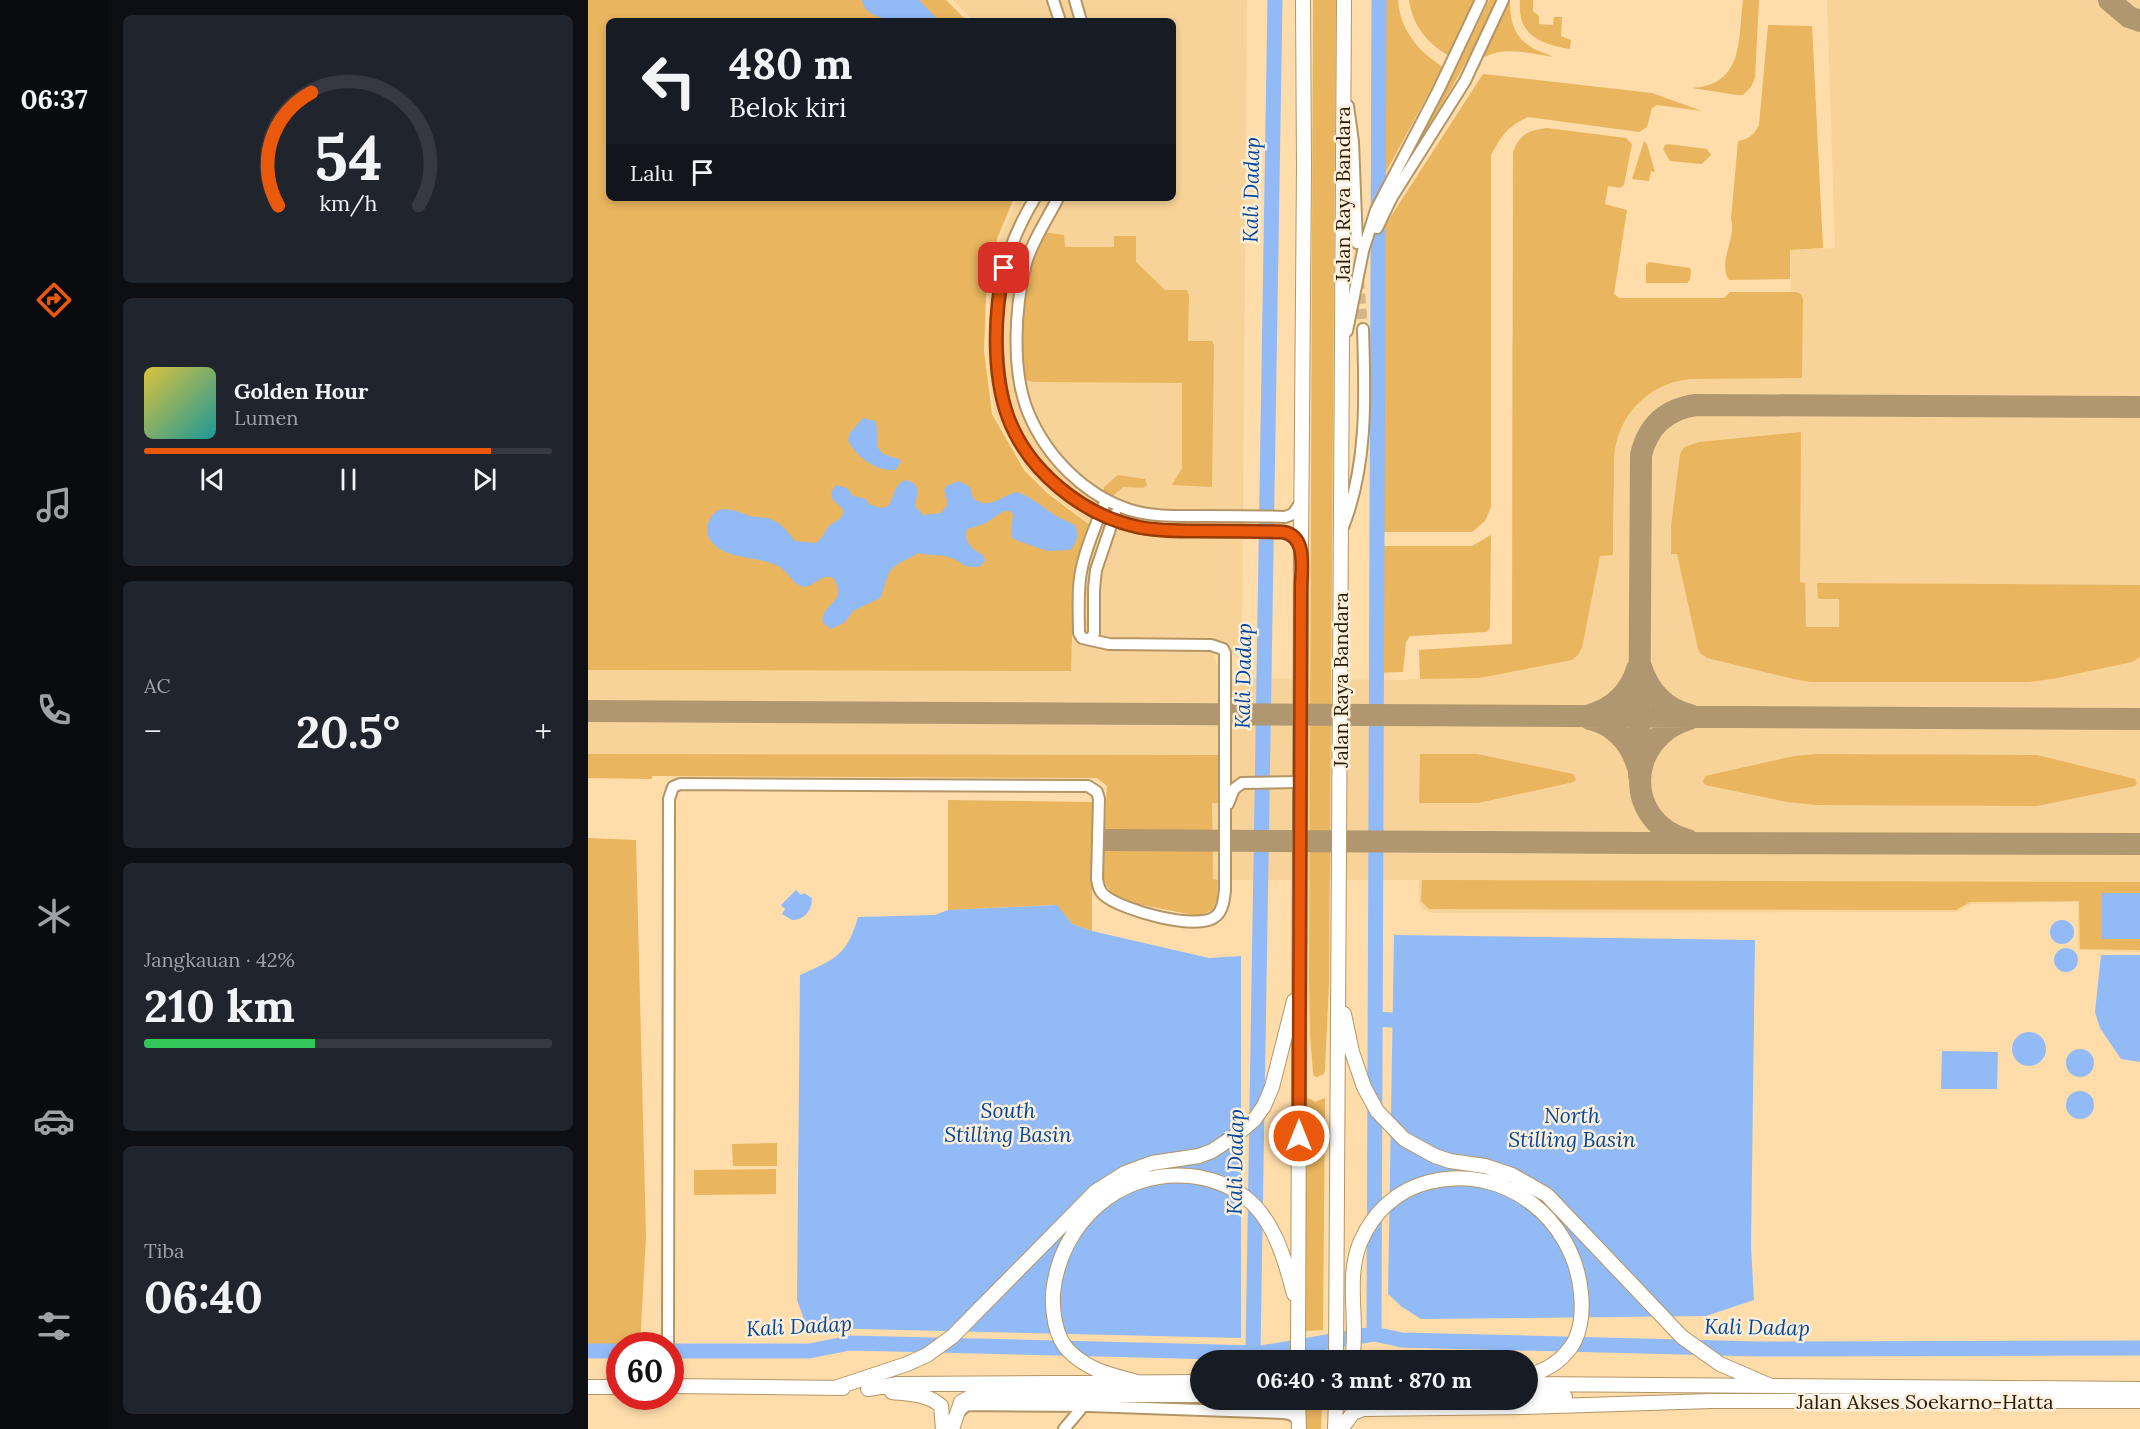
<!DOCTYPE html>
<html lang="id">
<head>
<meta charset="utf-8">
<style>
  :root { --surface:#171b24; --page:#20242c; --text:#f1f3f6; --muted:#9ea1a6; --line:#363941; --accent:#ea580c }
  body { margin:0; font-family:Lora,serif; background:var(--page); color:var(--text); height:100vh; display:flex; flex-direction:column; font-size:22px; white-space:nowrap }
  * { box-sizing:border-box; margin:0 }
  p { font-size:20px; color:var(--muted) }
  .icon { flex:none; width:33px; height:33px; fill:none; stroke:currentColor; stroke-width:2; stroke-linecap:round; stroke-linejoin:round }
  .map { position:relative; flex:1; overflow:hidden }
  .details { display:flex; flex-direction:column; gap:15px; padding:15px; background:#0d0f14; width:480px }
  .details>* { flex:none }
  .hud { position:absolute; left:18px; top:18px; width:570px; height:183px; border-radius:9px; box-shadow:0 3px 9px #0003; background:#171b24; color:var(--text); overflow:hidden }
  .speed { position:absolute; left:18px; top:1332px; display:flex; gap:12px; font-size:30px; font-weight:700; text-align:center }
  .speed>* { display:grid; place-content:center; width:78px; height:78px; border-radius:50%; background:var(--surface); box-shadow:0 3px 9px #0003; line-height:1 }
  .speed .limit { border:9px solid #d22; background:#fff; color:#111 }
  .pin { position:absolute; display:grid; place-items:center; width:51px; height:51px; color:#fff; margin:-26px; border-radius:12px; box-shadow:0 3px 9px #0006 }
  .me { position:absolute; width:66px; margin:-33px; rotate:0deg; stroke-linejoin:round; filter:drop-shadow(0 0 4px #0008) }
  .turn { display:flex; align-items:center; gap:21px; height:126px; padding:0 24px; font-size:27px }
  .turn .icon { width:78px; height:78px; stroke-width:2.5 }
  .turn b { display:block; font-size:42px; line-height:51px }
  .then { display:flex; align-items:center; height:57px; padding:0 24px; background:#0003; gap:12px; font-size:22px }
  .big { font-size:45px; font-weight:800; line-height:1.1 }
  .details .tile { flex:1; display:flex; flex-direction:column; justify-content:center; gap:9px; min-width:0; padding:0 21px; border-radius:9px; background:var(--page) }
  .details .dial { align-items:center; gap:0 }
  .dial svg { height:156px; overflow:visible; fill:none; stroke:var(--line); stroke-width:7; stroke-linecap:round; text-anchor:middle }
  .dial text { fill:var(--text); stroke:none }
  .song { display:flex; align-items:center; gap:18px }
  .cover { width:72px; height:72px; border-radius:9px; background:linear-gradient(135deg,hsl(50 70% 55%),hsl(180 70% 35%)) }
  .played { height:6px; border-radius:3px; background:linear-gradient(90deg,var(--accent) 85%,var(--line) 85%) }
  .keys { display:flex; justify-content:space-around; direction:ltr }
  .heat { display:flex; justify-content:space-between; align-items:center; font-size:33px; direction:ltr }
  .charge { height:9px; border-radius:4px; background:linear-gradient(90deg,#34c759 42%,var(--line) 0) }
  .trip { position:absolute; left:602px; top:1350px; width:348px; height:60px; border-radius:30px; background:var(--surface); box-shadow:0 3px 9px #0003; font-weight:800; line-height:60px; text-align:center }
  main { display:flex; flex:1; min-height:0 }
  .tab-bar { display:flex; flex-direction:column; width:108px; justify-content:space-around; align-items:center; background:#090b0e; color:var(--muted) }
  .tab-bar .icon { width:42px; height:42px }
  .tab-bar .current { color:var(--accent) }
  .tab-bar b { font-size:27px; color:var(--text) }
  .map>svg:first-child { display:block }
  .built { fill:#f8d399 }
  .green { fill:#e9b55f }
  .water { fill:#91baf7 }
  .lines { fill:none; stroke-linecap:round; stroke-linejoin:round }
  .river { stroke:#91baf7; stroke-width:15 }
  .taxiway { stroke:#b09770; stroke-width:22 }
  .minor-tunnel { stroke:#d3b68a; stroke-width:10; stroke-dasharray:10 5; stroke-linecap:butt }
  .minor-casing { stroke:#b49666; stroke-width:14 }
  .major-casing { stroke:#b49666; stroke-width:16 }
  .minor { stroke:#fff; stroke-width:10 }
  .major { stroke:#fff; stroke-width:14 }
  .route-casing { stroke:#983908; stroke-width:15 }
  .route { stroke:#ea580c; stroke-width:10 }
  .labels { text-anchor:middle; dominant-baseline:central; stroke-width:5; stroke-linejoin:round; paint-order:stroke }
  .street-label { font-size:20px; fill:#281c08; stroke:#fbeeda }
  .water-label { font-size:21px; font-style:italic; fill:#02479d; stroke:#fbeeda }
</style>
</head>
<body>
<main>
<nav class="tab-bar">
<b>06:37</b>
<svg class="icon current" aria-label="directions" viewBox="0 0 24 24"><path d="M12 3l9 9-9 9-9-9zM9 14v-3h6M13 9l2 2-2 2"/></svg>
<svg class="icon" aria-label="music" viewBox="0 0 24 24"><path d="M9 18V5l10-2v13"/><circle cx="6" cy="18" r="3"/><circle cx="16" cy="16" r="3"/></svg>
<svg class="icon" aria-label="phone" viewBox="0 0 24 24"><path d="M5 4h4l2 5-3 2q2 4 5 5l2-3 5 2v4C11 20 4 13 5 4z"/></svg>
<svg class="icon" aria-label="climate" viewBox="0 0 24 24"><path d="M12 3v18M4 7l16 10M4 17L20 7"/></svg>
<svg class="icon" aria-label="car" viewBox="0 0 24 24"><path d="M5 17H2v-5l4-1 3-4h7l3 4 3 1v5h-3M9 17h6M6 11h13"/><circle cx="7" cy="17" r="2"/><circle cx="17" cy="17" r="2"/></svg>
<svg class="icon" aria-label="filters" viewBox="0 0 24 24"><path d="M4 7h16M4 17h16"/><circle cx="9" cy="7" r="2"/><circle cx="15" cy="17" r="2"/></svg>
</nav>
<section class="details">
<div class="tile dial"><svg viewBox="0 0 100 80">
<path d="M14 69A42 42 0 1 1 86 69"/>
<path d="M14 69A42 42 0 0 1 31 11" stroke="#ea580c"/>
<text x="50" y="56" font-size="32" font-weight="700">54</text>
<text x="50" y="72" font-size="11">km/h</text>
</svg></div>
<div class="tile">
<div class="song"><i class="cover"></i><div><b>Golden Hour</b><p>Lumen</p></div></div>
<div class="played"></div>
<div class="keys"><svg class="icon" aria-label="previous" viewBox="0 0 24 24"><path d="M18 5L8 12l10 7zM5 5v14"/></svg><svg class="icon" aria-label="pause" viewBox="0 0 24 24"><path d="M8 5v14M16 5v14"/></svg><svg class="icon" aria-label="next" viewBox="0 0 24 24"><path d="M6 5l10 7-10 7zM19 5v14"/></svg></div>
</div>
<div class="tile"><p>AC</p>
<div class="heat"><a>−</a><b class="big">20.5°</b><a>+</a></div>
</div>
<div class="tile"><p>Jangkauan · 42%</p><b class="big">210 km</b><div class="charge"></div></div>
<div class="tile"><p>Tiba</p><b class="big">06:40</b></div>
</section>
<div class="map">
<svg width="1552" height="1429" viewBox="0 0 1552 1429">
  <rect width="100%" height="100%" fill="#feddab"/>
  <!-- built -->
  <path class="built" d="M365,0h294l-5,654 -28,-1 5,18v7l180,2 21,-1 -1,-29 93,-6v-300l279,-52 -1,-42 45,-2 -8,-248h313v952l-62,-2v-48l-107,2 -14,8 -522,1 -7,-1 -6,-4 -3,-6v-22h-200l-2,18 -5,12 -14,6 -60,-12 -26,-10 -6,-8 -4,-14 5,-86 -10,-8 -445,-2v3l-64,-1v-125h484l3,-77 17,-50 -44,-35 -22,-23 -32,-55 -7,-61 3,-54 10,-58 18,-42h155v-177h-200z"/>
  <!-- green -->
  <path class="green" d="M0,0h358l21,21h-358v177h405l-17,41 -11,58 -2,54 8,63 32,56 23,23 44,33 -17,49 -3,96 -483,-1z
    M725,0h23l-7,983 -4,86 -1,5 -7,3 -3,-1 -1,-4 -3,-35 -1,-60z
    M793,0h17c2,30 20,51 45,67l-63,116z
    M821,0h66l-26,56c-23,-14 -36,-30 -40,-56z
    M901,0h8c-27,60 -61,114 -94,170l-2,-1 55,-100z
    M920,0h2c0,19 3,36 21,47 7,5 16,6 22,10 -21,-3 -48,-11 -68,0l-3,-3z
    M932,0h13v11l6,5v8l14,1 1,-8h8l-1,19 10,4 -1,9c-30,-5 -53,-14 -50,-49z
    M1155,0h16l-4,78 -4,9 -8,8h-6l-45,-7c52,-3 46,-48 51,-88z
    M1180,25l44,1 11,222 -33,2v29l-61,1c-12,-18 8,-42 2,-61l7,-78c11,-2 16,-6 21,-16z
    M895,74l169,19 50,18 -45,-6 -5,3 -5,19 -8,5 -111,-15c-21,10 -26,18 -37,38v352l-6,14 -13,11h-88v-305z
    M959,128l79,10 6,6 -8,41 -4,3 -12,-2 -3,18 22,6 -13,84 5,4h105l6,-6h66l5,2 2,5 -1,79 -112,1c-35,4 -63,26 -73,61 -4,13 -3,28 -3,41 -1,25 -1,49 -1,74l-13,1 -18,92 -4,7 -6,5 -93,18 -59,1 -1,-29 93,-6 1,-491c5,-18 16,-23 34,-25z
    M1056,141l3,3 8,28 -4,-1 -2,10 -17,-2z
    M1080,144l39,5 4,6 -9,9 -32,-3 -7,-12 2,-4z
    M455,232l21,3 1,12h49v-11h22v26l29,28h22l2,6 -1,45h24l2,5 -2,141 -40,-2 10,-17v-85l-148,-1 -9,-2c-4,-37 -6,-82 5,-118 3,-10 9,-20 13,-30z
    M1061,262l41,6 1,2 -1,10 -3,3h-41v-18z
    M1213,432l-1,150 5,1 1,44h33v-28h-21l-1,-16 323,2v72l-8,5 -80,17 -24,3h-217l-18,-3 -86,-21 -6,-4 -3,-5 -21,-95h-6v-28l9,-72 4,-7 15,-5z
    M530,475l27,4 2,6 -4,3 -20,-1 -12,11 -7,-3v-8z
    M903,535l-1,93 -3,4 -77,4 -4,6 -3,30 -30,1 2,-127h97z
    M0,754l630,1v48h-6l1,76 5,1 -1,18 -5,12 -14,6 -60,-12 -26,-10 -9,-14 -1,-8 5,-86 -10,-8 -445,-2v3l-64,-1z
    M832,754h57l96,20 3,5 -2,3 -96,21h-59z
    M1228,754l221,1 98,24 2,4 -2,3 -98,20 -221,-1 -29,-3 -82,-17 -2,-3 2,-6 89,-20z
    M360,800l144,2v129l-20,-7 -16,-19 -108,5z
    M0,838l48,2 10,397 -6,108 -52,2z
    M834,880l718,2v68l-60,-1 -1,-48 -109,1 -14,8 -527,-1 -8,-8z
    M717,1092l3,6 7,4 10,-4 -2,232 -19,1z
    M189,1143v23h-44l-1,-22z
    M188,1169v25l-82,1v-25z
    M717,1401h17l-1,28h-16z"/>
  <!-- water -->
  <path class="water" d="M274,0h57l20,21c-19,0 -74,5 -77,-21z
    M275,418l12,3c5,10 -3,27 9,33 5,3 10,3 15,5l2,3 -6,8c-20,1 -39,-13 -47,-30l2,-7z
    M318,480c16,4 11,14 9,26l8,9 18,-2 7,-9 -4,-14 2,-4 13,-5 11,6 3,11c17,13 26,-2 44,-6 13,5 22,12 33,20 8,6 18,9 26,14 2,10 1,17 -6,24l-23,1 -34,-12 -2,-5 2,-20 -3,-3h-6l-20,13 -17,5c-4,15 6,20 17,27l1,5 -6,6c-19,1 -16,-6 -31,-10 -9,-3 -19,-1 -29,-4 -11,6 -25,10 -31,22 -3,7 -4,15 -8,23l-27,13 -8,11 -14,7 -8,-6c-4,-16 19,-20 15,-35 -6,-24 -24,-2 -32,-1 -12,0 -18,-16 -28,-21 -22,-11 -51,-5 -67,-25 -4,-5 -5,-12 -3,-17 8,-24 26,-13 42,-8 7,2 15,0 22,4 11,4 16,13 23,21l21,2c9,-7 8,-12 13,-17 7,-6 12,-5 15,-15 -6,-10 -20,-11 -8,-26l11,3 6,8 13,3 3,5c32,14 16,-17 37,-24z
    M208,890l5,5 3,-2 8,5c0,13 -8,22 -20,22l-10,-6 3,-5 -4,-4z
    M1514,893h38v46h-38z
    M469,905l15,19 20,7 117,27 32,-2v382l-422,-10 -13,-3 -9,-25 3,-325c35,-16 47,-19 58,-58l77,-2 13,-5z
    M1462 932a12 12 0 1 1 24 0a12 12 0 1 1-24 0Z
    M806,935l361,5 -4,307 3,53 -48,16 -285,3 -19,-12 -14,-13z
    M1466 960a12 12 0 1 1 24 0a12 12 0 1 1-24 0Z
    M1513,955h39v107l-19,-3 -21,-31 -5,-16z
    M1424 1049a17 17 0 1 1 34 0a17 17 0 1 1-34 0Z
    M1478 1063a14 14 0 1 1 28 0a14 14 0 1 1-28 0Z
    M1354,1051l56,1 -1,37h-56z
    M1478 1105a14 14 0 1 1 28 0a14 14 0 1 1-28 0Z"/>
  <g class="lines">
    <!-- river -->
    <path class="river" d="M787,1019l17,1
      M786,1334l5,-1334
      M0,1351h32
      M82,1351h139l41,-8 411,10 113,-19 28,6 357,9 381,-1
      M665,1352l22,-1352"/>
    <!-- taxiway -->
    <path class="taxiway" d="M1521,0l20,17 11,4
      M1053,667c8,24 24,42 49,48
      M0,711l1552,8
      M1002,715c24,-7 40,-23 47,-46
      M1002,719c23,5 40,23 47,46
      M1051,775l2,-320c7,-29 25,-46 55,-50l444,2
      M519,840l533,3 500,1
      M1100,840c-66,-18 -62,-102 1,-121"/>
    <!-- minor-tunnel -->
    <path class="minor-tunnel" d="M771,279l4,50"/>
    <!-- minor casing -->
    <g class="minor-casing">
      <path id="minor" d="M465,0l7,21
        M487,0l6,21
        M760,106l5,36 4,101
        M447,198c-29,48 -40,91 -38,147 1,24 3,49 11,72 19,51 66,89 117,107 23,8 48,6 72,7 29,0 58,0 86,1l12,5 5,11
        M470,198c-11,22 -25,41 -32,65 -11,43 -15,107 2,149 18,44 56,83 102,98 23,7 48,6 72,6 28,0 55,0 83,1l8,-3 8,-12
        M789,228l15,-31 73,-116 38,-81
        M759,331l16,-80 13,-41 63,-121 42,-89
        M755,527c25,-63 22,-132 20,-198
        M503,639l3,-6v-44l2,-19 19,-56
        M640,804l6,-15 8,-6 58,-1
        M80,1346l1,-547 4,-12 7,-3 408,2 9,6 2,7 -2,80c1,6 2,12 7,16 17,15 94,37 112,21 7,-6 8,-17 9,-26v-237l-2,-4 -12,-4 -102,-1 -27,-6 -3,-5c0,-22 -2,-45 3,-66 5,-23 15,-45 24,-67
        M371,1412l8,-7 122,1 195,7 6,1 8,5
        M476,1429l16,-19"/>
    </g>
    <!-- major casing -->
    <g class="major-casing">
      <path id="major" d="M756,1014l8,38 12,35 13,24 27,28 31,17 15,5 35,5 27,9 35,20 135,142 38,27 51,22
        M710,1360l3,-812 3,-381 -1,-167
        M748,1360l8,-1360
        M764,1360c7,-38 -7,-80 8,-117 13,-31 37,-53 69,-61 75,-19 145,36 152,111 2,20 0,45 -15,60 -10,12 -25,19 -39,23
        M549,1382c-26,-7 -50,-12 -69,-32 -13,-14 -16,-39 -15,-57 7,-70 66,-124 137,-117 18,2 37,8 52,19 31,21 43,64 52,99
        M939,1384l613,5
        M82,1386l173,2
        M0,1387h32
        M247,1388l72,-24 20,-9 26,-19 142,-144 30,-19 16,-6 11,-4 47,-7 13,-5 23,-15 19,-16 10,-14 8,-19 22,-86
        M280,1389l30,-5 302,-2
        M304,1392c16,2 37,2 49,14l2,23
        M939,1397h38
        M710,1400l1,29
        M364,1429l9,-27 13,-7h226
        M747,1429l1,-29
        M753,1429l12,-16 10,-4 160,-2 188,-6h429"/>
    </g>
    <!-- minor -->
    <use href="#minor" class="minor"/>
    <!-- major -->
    <use href="#major" class="major"/>
  </g>
  <g class="lines">
    <!-- route casing -->
    <g class="route-casing">
      <path id="route" d="M416,268c-10,45 -12,105 4,149 20,54 74,98 130,110 19,4 39,4 59,4 29,0 58,0 86,1 25,4 18,38 18,57l-2,547"/>
    </g>
    <!-- route -->
    <use href="#route" class="route"/>
  </g>
  <g class="labels">
    <!-- street labels -->
    <g class="street-label">
      <text transform="translate(754 194) rotate(-90)">Jalan Raya Bandara</text>
      <text transform="translate(752 680) rotate(-90)">Jalan Raya Bandara</text>
      <text x="1337" y="1401">Jalan Akses Soekarno-Hatta</text>
    </g>
    <!-- water labels -->
    <g class="water-label">
      <text transform="translate(663 190) rotate(-89)">Kali Dadap</text>
      <text transform="translate(655 676) rotate(-89)">Kali Dadap</text>
      <text x="420" y="1110">South<tspan x="420" dy="24">Stilling Basin</tspan></text>
      <text x="984" y="1115">North<tspan x="984" dy="24">Stilling Basin</tspan></text>
      <text transform="translate(647 1162) rotate(-89)">Kali Dadap</text>
      <text transform="translate(211 1326) rotate(-3)">Kali Dadap</text>
      <text transform="translate(1169 1327) rotate(1)">Kali Dadap</text>
    </g>
  </g>
</svg>
<div class="speed"><div class="limit">60</div></div>
<div class="pin" style="left:416px;top:268px;background:#d93025"><svg class="icon" aria-label="arrive" viewBox="0 0 24 24"><path d="M6 21V4h12l-3 4 3 4H6"/></svg></div>
<svg class="me" style="left:711px;top:1136px" viewBox="-20 -20 40 40"><circle r="17" fill="#ea580c" stroke="#fff" stroke-width="3"/><path d="M0-11L8 9 0 5-8 9z" fill="#fff"/></svg>
<div class="trip">06:40 · 3 mnt · 870 m</div>
<div class="hud">
<div class="turn"><svg class="icon" aria-label="left" viewBox="0 0 24 24"><path d="M17 20v-9H6M10 6l-5 5 5 5"/></svg><div><b>480 m</b>Belok kiri</div></div>
<div class="then">Lalu<svg class="icon" aria-label="arrive" viewBox="0 0 24 24"><path d="M6 21V4h12l-3 4 3 4H6"/></svg></div>
</div>
</div>
</main>
</body>
</html>
